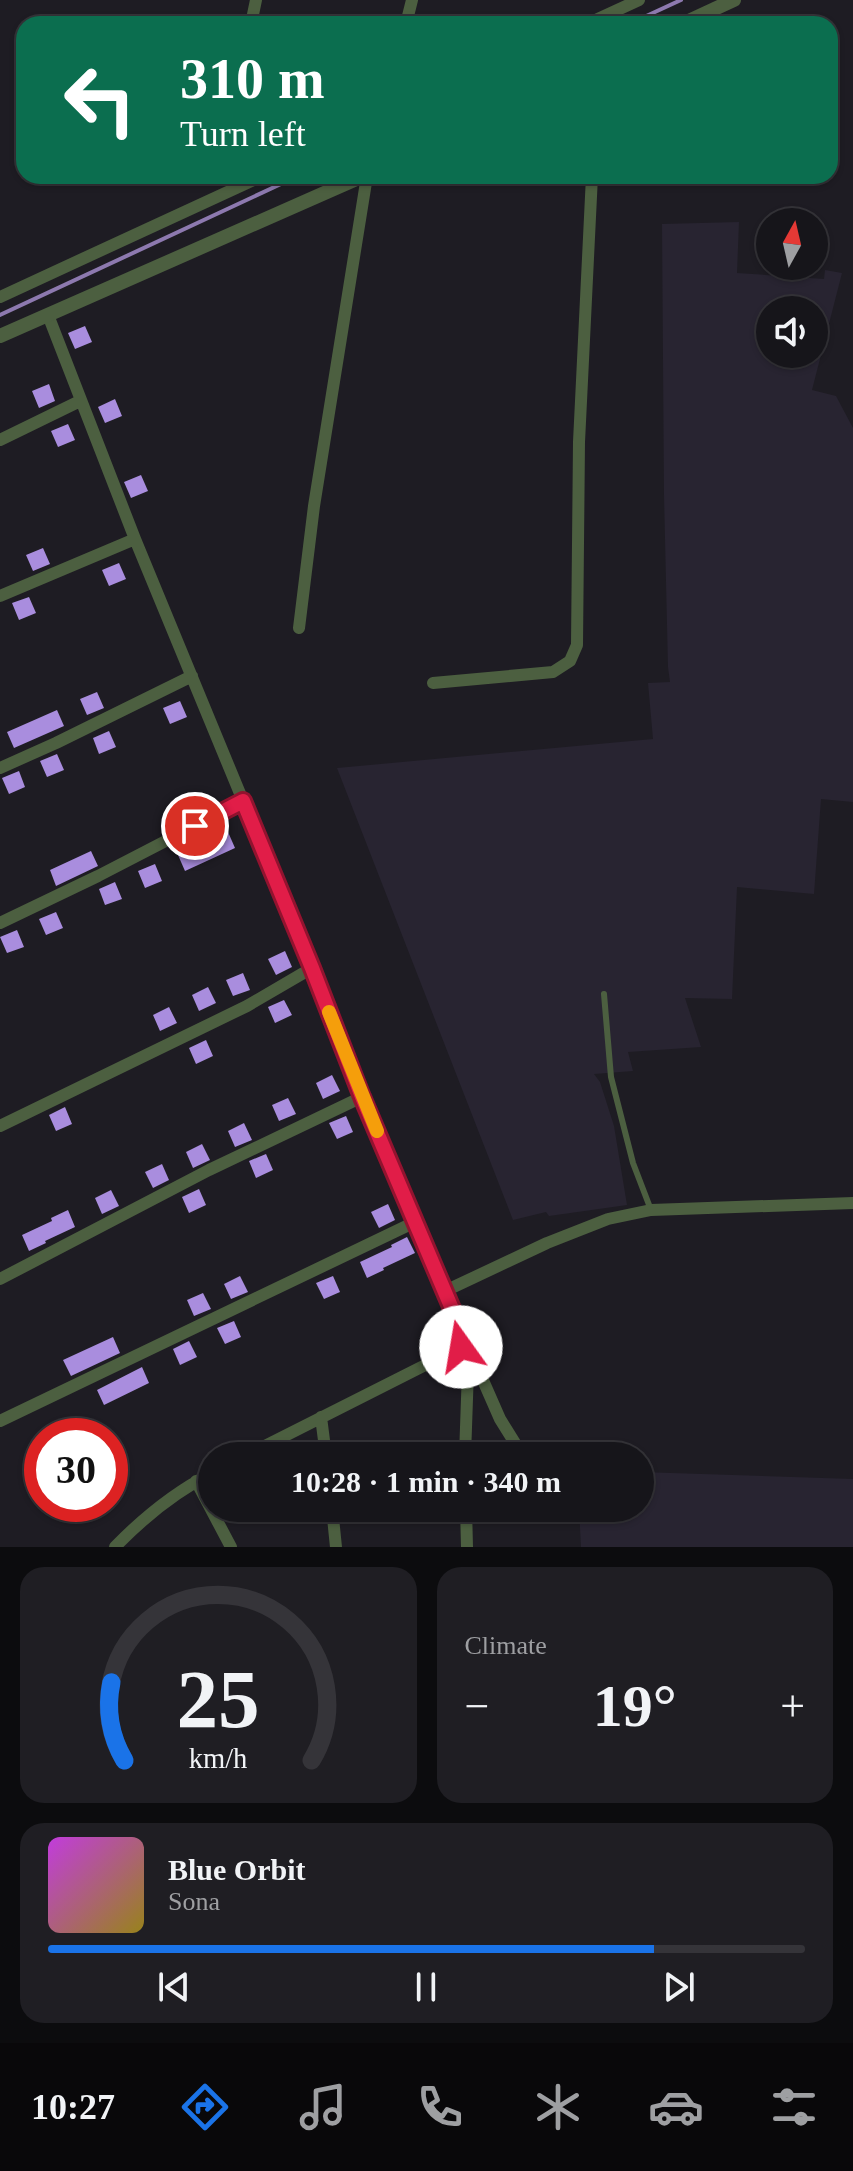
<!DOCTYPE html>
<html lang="en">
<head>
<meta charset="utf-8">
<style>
  :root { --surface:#16151a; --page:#1f1e23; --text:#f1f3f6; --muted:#9e9fa2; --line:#353439; --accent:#1a73e8 }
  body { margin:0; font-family:Georgia,serif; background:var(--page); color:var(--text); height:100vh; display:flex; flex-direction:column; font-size:30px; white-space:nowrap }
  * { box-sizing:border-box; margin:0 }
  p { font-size:26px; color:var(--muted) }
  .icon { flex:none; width:44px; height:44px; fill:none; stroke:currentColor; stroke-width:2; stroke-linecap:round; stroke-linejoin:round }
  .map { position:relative; height:1547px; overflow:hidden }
  .sheet { display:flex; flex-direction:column; gap:20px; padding:20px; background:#0c0c0e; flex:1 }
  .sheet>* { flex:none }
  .top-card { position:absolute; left:16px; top:16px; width:822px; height:168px; border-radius:24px; box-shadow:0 2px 6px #0004,0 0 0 2px var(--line); background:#0b6e4f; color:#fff; overflow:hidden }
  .needle { width:52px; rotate:8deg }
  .tools { position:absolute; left:756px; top:208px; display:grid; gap:16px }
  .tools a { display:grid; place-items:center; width:72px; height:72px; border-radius:50%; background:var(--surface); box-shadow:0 2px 6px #0004,0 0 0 2px var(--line); font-size:40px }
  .speed { position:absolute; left:24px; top:1418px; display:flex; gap:16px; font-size:40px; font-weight:700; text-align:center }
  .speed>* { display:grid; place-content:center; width:104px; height:104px; border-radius:50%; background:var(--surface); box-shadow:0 2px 6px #0004,0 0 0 2px var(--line); line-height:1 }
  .speed .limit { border:12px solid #d22; background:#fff; color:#111 }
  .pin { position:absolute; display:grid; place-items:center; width:68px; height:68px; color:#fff; margin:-34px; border:4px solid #fff; border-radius:50%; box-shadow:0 2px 8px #0007 }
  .me { position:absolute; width:88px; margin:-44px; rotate:347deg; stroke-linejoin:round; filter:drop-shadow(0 0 6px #0008) }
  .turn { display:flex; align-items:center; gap:28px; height:168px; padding:0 32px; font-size:36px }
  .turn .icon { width:104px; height:104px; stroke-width:2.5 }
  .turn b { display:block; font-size:56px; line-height:68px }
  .big { font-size:60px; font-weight:700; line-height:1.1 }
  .sheet .tile { flex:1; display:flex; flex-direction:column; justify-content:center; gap:12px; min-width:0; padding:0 28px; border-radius:24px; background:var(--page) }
  .sheet .dial { align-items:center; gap:0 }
  .dial svg { height:208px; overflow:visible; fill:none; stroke:var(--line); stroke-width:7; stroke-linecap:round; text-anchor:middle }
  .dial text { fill:var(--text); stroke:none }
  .song { display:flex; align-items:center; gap:24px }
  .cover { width:96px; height:96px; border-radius:12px; background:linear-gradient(135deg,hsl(290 70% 55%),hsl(50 70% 35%)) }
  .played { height:8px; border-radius:4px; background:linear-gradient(90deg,var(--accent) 80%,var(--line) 80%) }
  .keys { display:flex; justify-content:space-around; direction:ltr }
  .heat { display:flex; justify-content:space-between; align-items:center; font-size:44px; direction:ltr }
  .sheet .tiles { flex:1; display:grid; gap:20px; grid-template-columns:1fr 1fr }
  .tile:last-child { grid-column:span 2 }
  .trip { position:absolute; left:198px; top:1442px; width:456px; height:80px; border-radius:40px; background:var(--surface); box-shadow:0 2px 6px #0004,0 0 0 2px var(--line); font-weight:700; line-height:80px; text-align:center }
  .dock { display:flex; height:128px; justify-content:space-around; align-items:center; background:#09080a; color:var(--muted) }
  .dock .icon { width:56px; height:56px }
  .dock .selected { color:var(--accent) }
  .dock b { font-size:36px; color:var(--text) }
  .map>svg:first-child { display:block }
  .built { fill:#282431; fill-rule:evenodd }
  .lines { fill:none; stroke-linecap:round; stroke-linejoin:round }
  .stream { stroke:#8d79af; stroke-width:4 }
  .building { fill:#a98dde }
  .service { stroke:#4c5f40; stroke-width:6 }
  .minor { stroke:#4c5f40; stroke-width:12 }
  .tertiary { stroke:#4c5f40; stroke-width:14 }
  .route-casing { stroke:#92132f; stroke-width:20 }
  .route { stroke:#e11d48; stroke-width:14 }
  .slow { stroke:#f59e0b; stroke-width:14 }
</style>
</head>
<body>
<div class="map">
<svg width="853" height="1547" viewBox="0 0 853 1547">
  <rect width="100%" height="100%" fill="#1e1c23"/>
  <!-- built -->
  <path class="built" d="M739,222l-2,51 87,6 1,-9 17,3 -30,117 24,6 17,32v374l-32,-3 -7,95 -77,-7 -5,112 -47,-1 16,49 -73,5 5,19 -39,3 6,8 14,44 13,79 -78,11 -3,-4 -33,8 -176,-452 316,-29 -5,-56 22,-1 -2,-15 -4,-172 -2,-271zM770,310h44v44h-44z
    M640,1472l213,7v68h-272l-2,-39h61z"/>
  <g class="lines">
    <!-- stream -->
    <path class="stream" d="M629,24l52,-24
      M0,315l298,-139"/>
  </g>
  <!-- building -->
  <path class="building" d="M85,326l7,16 -17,7 -7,-16z
    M49,384l6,17 -16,7 -7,-17z
    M115,399l7,17 -17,7 -7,-16z
    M68,424l7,16 -17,7 -7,-16z
    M141,475l7,16 -17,7 -7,-16z
    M43,548l7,16 -17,7 -7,-16z
    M119,563l7,16 -17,7 -7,-16z
    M29,597l7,16 -17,7 -7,-17z
    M97,692l7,16 -17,7 -7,-16z
    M180,701l7,16 -17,7 -7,-16z
    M57,710l7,16 -50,22 -7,-16z
    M109,731l7,16 -17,7 -6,-16z
    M57,754l7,16 -17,7 -7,-16z
    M19,771l6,16 -16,7 -7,-16z
    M228,832l7,16 -50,23 -7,-16z
    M91,851l7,15 -42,20 -6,-16z
    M155,864l7,17 -17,7 -7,-17z
    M115,882l7,17 -17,6 -6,-16z
    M56,912l7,16 -17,7 -7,-16z
    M17,930l7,17 -17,6 -7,-16z
    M285,951l7,16 -16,8 -8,-16z
    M243,973l7,17 -17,6 -7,-16z
    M208,987l8,16 -17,8 -7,-16z
    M284,1000l8,15 -17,8 -7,-16z
    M169,1007l8,16 -17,8 -7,-16z
    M206,1040l7,16 -17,8 -7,-16z
    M332,1075l8,16 -17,8 -7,-16z
    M288,1098l8,16 -17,7 -7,-16z
    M65,1107l7,17 -16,7 -7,-16z
    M346,1116l7,16 -16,7 -8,-16z
    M244,1123l8,17 -17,7 -7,-16z
    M202,1144l8,16 -17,8 -7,-16z
    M266,1154l7,16 -17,8 -7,-17z
    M162,1164l7,16 -16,8 -8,-16z
    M199,1189l7,16 -17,8 -7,-16z
    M111,1190l8,16 -17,8 -7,-16z
    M388,1204l7,16 -16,8 -8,-16z
    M68,1210l7,17 -30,14 1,2 -17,8 -7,-16 30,-14 -1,-3z
    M407,1237l8,16 -32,15 1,2 -17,8 -7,-16 32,-15 -1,-2z
    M240,1276l8,16 -17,7 -7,-15z
    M333,1276l7,16 -16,7 -8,-16z
    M203,1293l8,16 -17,7 -7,-16z
    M234,1321l7,16 -16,7 -8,-16z
    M113,1337l7,16 -49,23 -8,-16z
    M189,1341l8,16 -17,8 -7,-16z
    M142,1367l7,16 -45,22 -7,-15z"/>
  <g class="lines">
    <!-- service -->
    <path class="service" d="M604,994l7,83 22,86 18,47"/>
    <!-- minor -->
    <path class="minor" d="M251,24l5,-24
      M406,24l6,-24
      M587,24l52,-24
      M0,297l262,-121
      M48,315l87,224 177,429 50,129 102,240 -3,10 -216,109
      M0,440l80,-39
      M0,596l135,-57
      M299,628l15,-122 53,-330
      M433,683l120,-11 17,-11 7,-16 2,-203 13,-266
      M0,768l56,-25 136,-67
      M0,923l98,-47 145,-75
      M0,1126l247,-120 65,-38
      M0,1279l209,-109 153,-73
      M445,1291l102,-48 61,-24 43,-9 202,-7
      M464,1337l36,82 18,29 13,8
      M461,1347l7,23 -3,86
      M321,1417l5,39
      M0,1421l415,-199
      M196,1481l35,66
      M332,1508l4,39
      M466,1508l1,39
      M115,1547c29,-30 60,-55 97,-74"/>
    <!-- tertiary -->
    <path class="tertiary" d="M682,24l52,-24
      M0,336l363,-160"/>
  </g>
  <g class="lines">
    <!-- route casing -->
    <g class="route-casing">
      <path id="route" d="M195,826l48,-25 69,167 50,129 102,240 -3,10"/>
    </g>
    <!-- route -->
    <use href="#route" class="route"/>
    <!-- slow -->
    <path class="slow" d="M329,1012l48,119"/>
  </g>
</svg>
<div class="tools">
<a><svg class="needle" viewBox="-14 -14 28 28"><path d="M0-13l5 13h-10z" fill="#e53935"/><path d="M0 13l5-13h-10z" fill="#9e9fa2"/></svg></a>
<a><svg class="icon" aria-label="sound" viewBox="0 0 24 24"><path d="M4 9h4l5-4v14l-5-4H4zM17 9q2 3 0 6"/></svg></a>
</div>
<div class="speed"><div class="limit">30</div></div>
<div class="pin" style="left:195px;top:826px;background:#d93025"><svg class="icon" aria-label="arrive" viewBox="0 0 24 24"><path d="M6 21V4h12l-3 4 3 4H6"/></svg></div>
<svg class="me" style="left:461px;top:1347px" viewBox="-20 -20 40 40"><circle r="19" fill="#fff"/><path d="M0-13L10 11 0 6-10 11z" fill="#e11d48"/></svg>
<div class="trip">10:28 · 1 min · 340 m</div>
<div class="top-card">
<div class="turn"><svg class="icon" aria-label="left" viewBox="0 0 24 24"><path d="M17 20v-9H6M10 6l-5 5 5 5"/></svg><div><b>310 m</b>Turn left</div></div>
</div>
</div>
<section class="sheet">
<div class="tiles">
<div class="tile dial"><svg viewBox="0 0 100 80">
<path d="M14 69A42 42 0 1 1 86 69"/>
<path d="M14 69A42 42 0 0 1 9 39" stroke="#1a73e8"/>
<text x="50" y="56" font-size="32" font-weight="700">25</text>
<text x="50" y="72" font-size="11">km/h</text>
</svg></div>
<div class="tile"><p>Climate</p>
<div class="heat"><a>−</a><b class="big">19°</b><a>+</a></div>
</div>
<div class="tile">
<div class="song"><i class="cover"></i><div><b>Blue Orbit</b><p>Sona</p></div></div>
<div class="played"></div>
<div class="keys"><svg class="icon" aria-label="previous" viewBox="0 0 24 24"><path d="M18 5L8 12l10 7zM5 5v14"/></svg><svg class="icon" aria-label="pause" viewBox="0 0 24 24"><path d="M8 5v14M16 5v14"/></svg><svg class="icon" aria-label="next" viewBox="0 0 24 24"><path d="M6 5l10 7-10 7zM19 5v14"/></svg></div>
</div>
</div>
</section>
<nav class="dock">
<b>10:27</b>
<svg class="icon selected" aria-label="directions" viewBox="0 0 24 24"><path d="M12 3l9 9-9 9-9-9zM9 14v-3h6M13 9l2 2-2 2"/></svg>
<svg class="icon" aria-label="music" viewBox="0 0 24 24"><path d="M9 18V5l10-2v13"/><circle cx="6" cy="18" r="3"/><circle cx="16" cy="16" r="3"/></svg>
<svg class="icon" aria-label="phone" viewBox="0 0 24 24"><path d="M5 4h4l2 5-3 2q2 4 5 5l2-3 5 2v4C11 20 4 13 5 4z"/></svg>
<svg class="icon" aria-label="climate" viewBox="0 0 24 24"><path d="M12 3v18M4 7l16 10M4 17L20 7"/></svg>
<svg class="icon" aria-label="car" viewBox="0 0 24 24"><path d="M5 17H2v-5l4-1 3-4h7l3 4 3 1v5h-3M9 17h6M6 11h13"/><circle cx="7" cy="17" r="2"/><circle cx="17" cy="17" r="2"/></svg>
<svg class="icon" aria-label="filters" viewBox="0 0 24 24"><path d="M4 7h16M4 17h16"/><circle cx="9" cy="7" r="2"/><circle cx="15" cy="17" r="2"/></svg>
</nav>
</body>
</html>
